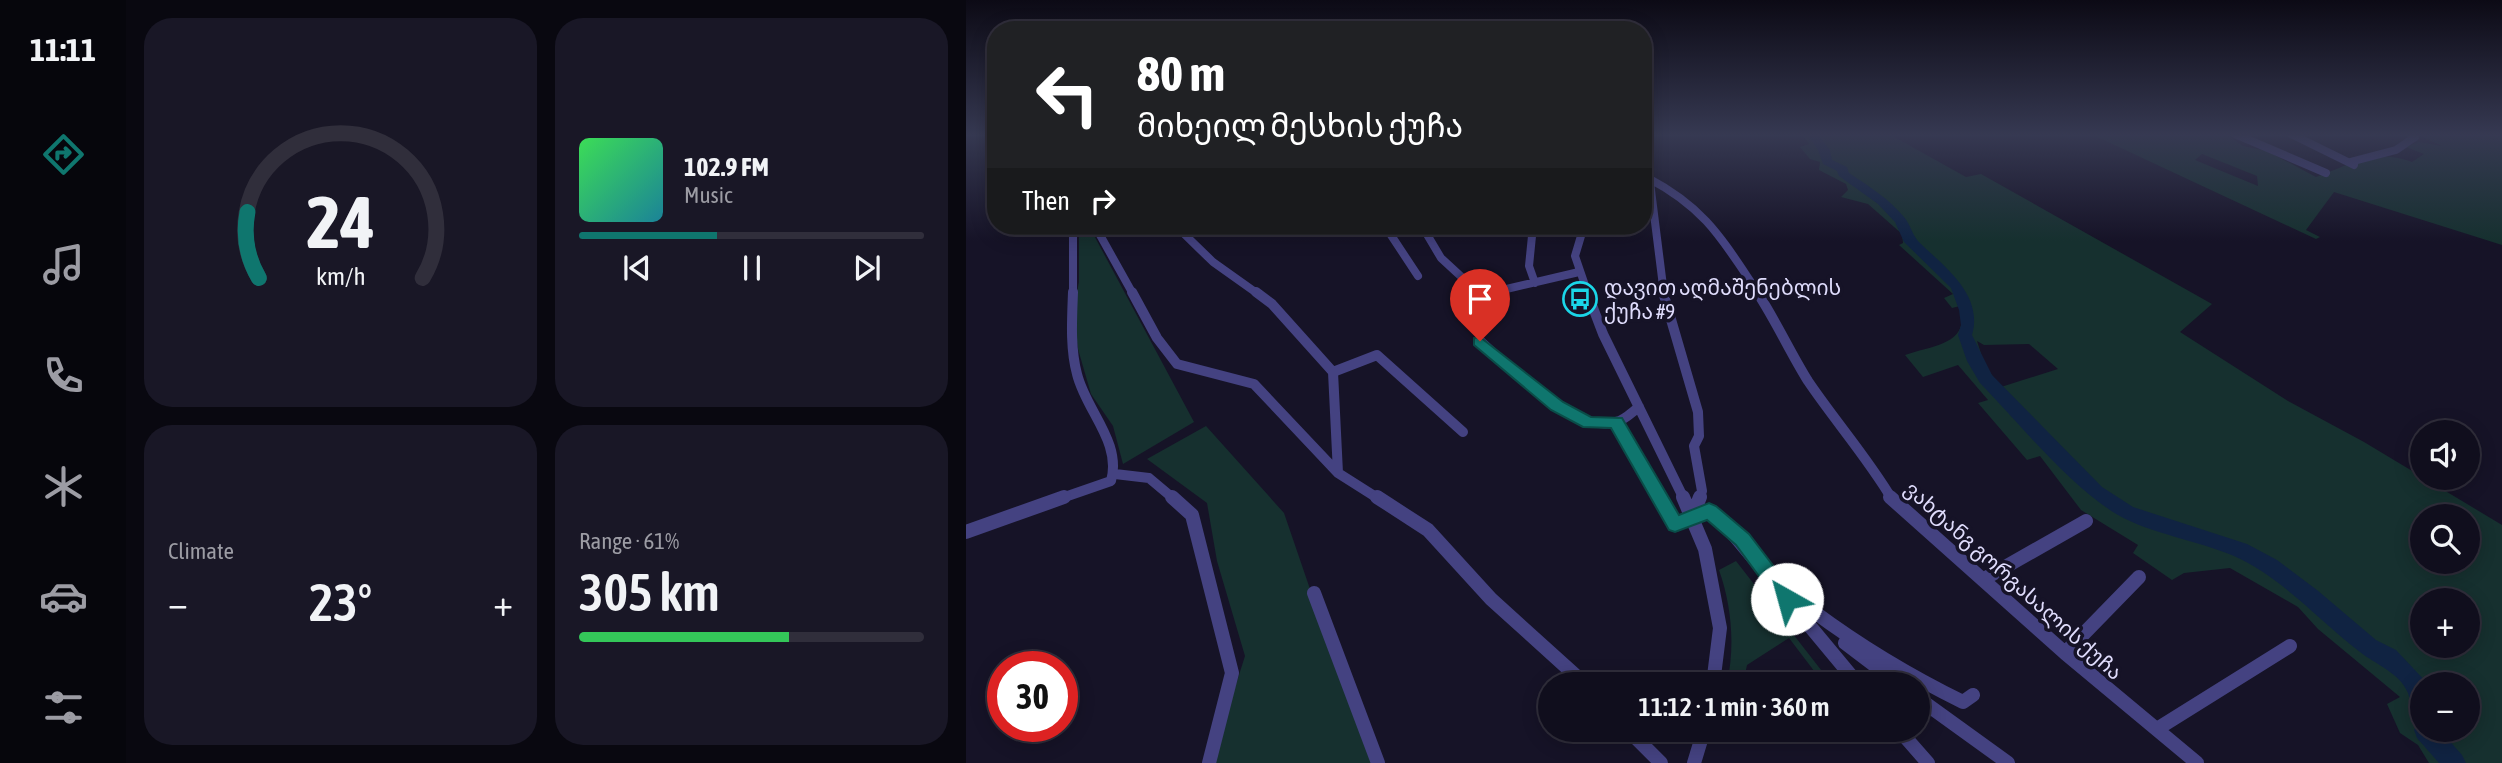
<!DOCTYPE html>
<html lang="en">
<head>
<meta charset="utf-8">
<style>
  :root { --surface:#100e1d; --page:#191726; --text:#f1f3f6; --muted:#9c9ca4; --line:#302e3b; --accent:#0f766e }
  body { margin:0; font-family:"Asap Condensed","Noto Sans Georgian",sans-serif; background:var(--page); color:var(--text); height:100vh; display:flex; flex-direction:column; font-size:26px; white-space:nowrap }
  * { box-sizing:border-box; margin:0 }
  p { font-size:23px; color:var(--muted) }
  .icon { flex:none; width:38px; height:38px; fill:none; stroke:currentColor; stroke-width:2; stroke-linecap:round; stroke-linejoin:round }
  .map { position:relative; flex:1; overflow:hidden }
  .side { display:flex; flex-direction:column; gap:18px; padding:18px; background:#090810; width:840px }
  .side>* { flex:none }
  .top-card { position:absolute; left:21px; top:21px; width:665px; height:214px; border-radius:28px; box-shadow:0 4px 18px #0003,0 0 0 2px var(--line); background:#202124; color:#fff; overflow:hidden }
  .fabs { position:absolute; left:1444px; top:420px; display:grid; gap:14px }
  .fabs a { display:grid; place-items:center; width:70px; height:70px; border-radius:50%; background:var(--surface); box-shadow:0 4px 18px #0003,0 0 0 2px var(--line); font-size:35px }
  .speed { position:absolute; left:21px; top:651px; display:flex; gap:14px; font-size:35px; font-weight:700; text-align:center }
  .speed>* { display:grid; place-content:center; width:91px; height:91px; border-radius:50%; background:var(--surface); box-shadow:0 4px 18px #0003,0 0 0 2px var(--line); line-height:1 }
  .speed .limit { border:10px solid #d22; background:#fff; color:#111 }
  .pin { position:absolute; display:grid; place-items:center; width:60px; height:60px; color:#fff; margin:-72px -30px; border-radius:50% 50% 50% 0; rotate:-45deg; box-shadow:0 0 7px #0007 }
  .pin .icon { rotate:45deg }
  .me { position:absolute; width:77px; margin:-38px; rotate:322deg; stroke-linejoin:round; filter:drop-shadow(0 0 5px #0008) }
  .turn { display:flex; align-items:center; gap:24px; height:147px; padding:0 35px; font-size:32px }
  .turn .icon { width:91px; height:91px; stroke-width:2.5 }
  .turn b { display:block; font-size:49px; line-height:60px }
  .then { display:flex; align-items:center; height:66px; padding:0 35px; background:#0003; gap:14px; font-size:26px }
  .big { font-size:52px; font-weight:600; line-height:1.1 }
  .side .card { flex:1; display:flex; flex-direction:column; justify-content:center; gap:10px; min-width:0; padding:0 24px; border-radius:28px; background:var(--page) }
  .side .dial { align-items:center; gap:0 }
  .dial svg { height:182px; overflow:visible; fill:none; stroke:var(--line); stroke-width:7; stroke-linecap:round; text-anchor:middle }
  .dial text { fill:var(--text); stroke:none }
  .song { display:flex; align-items:center; gap:21px }
  .cover { width:84px; height:84px; border-radius:10px; background:linear-gradient(135deg,hsl(130 70% 55%),hsl(190 70% 35%)) }
  .played { height:7px; border-radius:4px; background:linear-gradient(90deg,var(--accent) 40%,var(--line) 40%) }
  .keys { display:flex; justify-content:space-around; direction:ltr }
  .heat { display:flex; justify-content:space-between; align-items:center; font-size:38px; direction:ltr }
  .charge { height:10px; border-radius:5px; background:linear-gradient(90deg,#34c759 61%,var(--line) 0) }
  .side .tiles { flex:1; display:grid; gap:18px; grid-template-columns:repeat(2,1fr) }
  .trip { position:absolute; left:572px; top:672px; width:392px; height:70px; border-radius:35px; background:var(--surface); box-shadow:0 4px 18px #0003,0 0 0 2px var(--line); font-weight:600; line-height:70px; text-align:center }
  main { display:flex; flex:1; min-height:0 }
  .tab-bar { display:flex; flex-direction:column; width:126px; justify-content:space-around; align-items:center; background:#06060c; color:var(--muted) }
  .tab-bar .icon { width:49px; height:49px }
  .tab-bar .active { color:var(--accent) }
  .tab-bar b { font-size:32px; color:var(--text) }
  .map>svg:first-child { display:block }
  .green { fill:#16302f; fill-rule:evenodd }
  .lines { fill:none; stroke-linecap:round; stroke-linejoin:round }
  .river { fill:#102342; fill-rule:evenodd }
  .minor-far2 { stroke:#444281; stroke-width:8 }
  .minor-far1 { stroke:#444281; stroke-width:10 }
  .minor { stroke:#444281; stroke-width:14 }
  .route { fill:#0f766e; stroke:#0a4d48; stroke-width:2 }
  .labels { text-anchor:middle; dominant-baseline:central; stroke-width:7; stroke-linejoin:round; paint-order:stroke }
  .poi-label { font-size:21px; fill:#dfdcfc; stroke:#161327; text-anchor:start }
  .street-label { font-size:21px; fill:#dfdcfc; stroke:#161327 }
</style>
</head>
<body>
<main>
<nav class="tab-bar">
<b>11:11</b>
<svg class="icon active" aria-label="directions" viewBox="0 0 24 24"><path d="M12 3l9 9-9 9-9-9zM9 14v-3h6M13 9l2 2-2 2"/></svg>
<svg class="icon" aria-label="music" viewBox="0 0 24 24"><path d="M9 18V5l10-2v13"/><circle cx="6" cy="18" r="3"/><circle cx="16" cy="16" r="3"/></svg>
<svg class="icon" aria-label="phone" viewBox="0 0 24 24"><path d="M5 4h4l2 5-3 2q2 4 5 5l2-3 5 2v4C11 20 4 13 5 4z"/></svg>
<svg class="icon" aria-label="climate" viewBox="0 0 24 24"><path d="M12 3v18M4 7l16 10M4 17L20 7"/></svg>
<svg class="icon" aria-label="car" viewBox="0 0 24 24"><path d="M5 17H2v-5l4-1 3-4h7l3 4 3 1v5h-3M9 17h6M6 11h13"/><circle cx="7" cy="17" r="2"/><circle cx="17" cy="17" r="2"/></svg>
<svg class="icon" aria-label="filters" viewBox="0 0 24 24"><path d="M4 7h16M4 17h16"/><circle cx="9" cy="7" r="2"/><circle cx="15" cy="17" r="2"/></svg>
</nav>
<section class="side">
<div class="tiles">
<div class="card dial"><svg viewBox="0 0 100 80">
<path d="M14 69A42 42 0 1 1 86 69"/>
<path d="M14 69A42 42 0 0 1 9 40" stroke="#0f766e"/>
<text x="50" y="56" font-size="32" font-weight="700">24</text>
<text x="50" y="72" font-size="11">km/h</text>
</svg></div>
<div class="card">
<div class="song"><i class="cover"></i><div><b>102.9 FM</b><p>Music</p></div></div>
<div class="played"></div>
<div class="keys"><svg class="icon" aria-label="previous" viewBox="0 0 24 24"><path d="M18 5L8 12l10 7zM5 5v14"/></svg><svg class="icon" aria-label="pause" viewBox="0 0 24 24"><path d="M8 5v14M16 5v14"/></svg><svg class="icon" aria-label="next" viewBox="0 0 24 24"><path d="M6 5l10 7-10 7zM19 5v14"/></svg></div>
</div>
<div class="card"><p>Climate</p>
<div class="heat"><a>−</a><b class="big">23°</b><a>+</a></div>
</div>
<div class="card"><p>Range · 61%</p><b class="big">305 km</b><div class="charge"></div></div>
</div>
</section>
<div class="map">
<svg width="1536" height="763" viewBox="0 0 1536 763">
  <rect width="100%" height="100%" fill="#161327"/>
  <!-- green -->
  <path class="green" d="M826,134h97l77,43 15,-3 231,130 -32,28 108,69 76,41 138,83v238h-73l-11,-18 -18,-12 -13,-29 13,-7 -82,-68 -20,-22 -68,-39 -46,5 -12,7 -39,-27 5,-8 -57,-35 -41,-54 -13,4 -49,-57 10,-3 -30,-35 -35,12 -18,-22c29,-10 66,-11 55,-49l-8,2 -8,-10 9,-4 -54,-49 4,-2 -1,-9 -34,-30 -27,-7 7,-7 -2,-6 -27,-14 1,-8 -10,-3 -10,-12 9,-3 -6,-8zM1011,341l7,4 45,-1 29,25 -57,18 -16,-21zM1456,516h46v46h-46zM1456,600h46v46h-46zM1456,684h46v46h-46z
    M1125,134h135l17,12 24,5 49,26c37,-13 57,-29 96,-15l12,-8 -18,-7 13,-5 23,4 -26,-12h86v111l-168,-53 -28,38 14,7 -4,2zM1236,154l55,22 1,10 -63,-26z
    M123,226l105,196 -71,42 -10,-38 -22,-32 -13,-45 -5,-37 6,-30v-53z
    M240,426l78,87 65,190 28,60h-166l34,-107 -28,-95 -10,-58 -60,-44z
    M770,561l96,123h-8l-35,-46 -42,27 -4,19h-16c8,-38 5,-77 -8,-114z"/>
  <g class="lines">
    <!-- river -->
    <path class="river" d="M841,134h11l12,16 2,10 15,7 2,6c20,13 40,26 55,44 6,7 8,17 14,24 25,25 66,53 54,94l20,40 110,112 31,20 114,37 30,16 40,30 59,50 20,10 32,34h-6v46h18l22,25 4,8h-27l-22,-25 -3,-8 6,-9 -6,-2c-3,-9 -3,-18 -6,-26 -8,-20 -33,-29 -48,-41 -42,-32 -77,-74 -126,-96 -35,-15 -85,-23 -116,-41 -48,-28 -98,-91 -138,-132l-13,-22 -9,-26 3,-10 -2,-15 -8,-22 -47,-46 -9,-20 -17,-18 -39,-28 -2,-5 -14,-7 -5,-14z"/>
    <!-- minor-far2 -->
    <path class="minor-far2" d="M678,134l20,160
      M1269,134l91,39
      M1325,134l63,31
      M1384,162l46,-12 19,-13 -5,-3
      M682,178c59,31 75,63 111,116
      M107,226v68
      M129,226l38,68
      M210,226l37,36 45,32
      M419,226l33,50
      M456,226l19,32 39,36
      M567,226l-4,40 6,17
      M618,226l-9,30 13,38
      M519,294l94,-22"/>
    <!-- minor-far1 -->
    <path class="minor-far1" d="M166,292l25,46 20,26 77,20 84,89 41,26
      M290,292l16,12 61,68 5,101
      M512,292l3,3 11,-3
      M621,292l16,42 81,165
      M697,292l35,120 1,24 -5,10 8,45 -3,8
      M791,292c19,29 33,60 51,89 27,40 59,76 84,118
      M514,341c30,27 92,93 136,81 9,-2 16,-10 23,-15
      M367,372l44,-17 86,77
      M650,422l44,77
      M149,474l34,4 25,21
      M93,499l52,-18c11,-39 -25,-70 -34,-107 -7,-26 -5,-55 -4,-82"/>
    <!-- minor -->
    <path class="minor" d="M206,497l20,18 40,158 -23,90
      M411,497l51,33 63,69 94,85
      M693,497l16,28 34,-14 21,19 128,154
      M717,497l22,52 15,79 -7,56
      M924,497l175,156 132,110
      M726,517l8,-20
      M0,532l98,-35
      M1018,579l102,-58
      M819,590l31,25
      M348,593l64,170
      M847,611c47,35 97,65 150,91l10,-7
      M879,643l54,41
      M1099,653l74,-76
      M952,698l90,65
      M1191,729l133,-83
      M662,730l33,33
      M933,730l29,33
      M728,763l10,-33"/>
  </g>
  <!-- sky -->
  <linearGradient id="sky" x2="0" y2="1"><stop stop-color="#0c0a15"/><stop offset="0.56" stop-color="#363952"/><stop offset="1" stop-color="#363952" stop-opacity="0"/></linearGradient>
  <rect width="1536" height="241" fill="url(#sky)"/>
  <!-- route -->
  <path class="route" d="M514,337l83,65 28,15 31,1 57,97 30,-12 7,3 33,28 45,59 3,6 -3,6 -7,3 -7,-3 -44,-60 -29,-25 -32,12 -6,-2 -58,-102 -28,-1 -32,-17 -77,-65v-7z"/>
  <!-- icons -->
  <defs>
    <g id="bus-ring" transform="scale(1.75)"><circle r="9.5" fill="#161327" stroke="#1bd6e8" stroke-width="1.5"/><path d="M-5-6H5V4H4V6H2V4H-2V6H-4V4H-5ZM-3.5-4V0h7V-4ZM-3.5 1.2v1.5H-2V1.2ZM2 1.2v1.5H3.5V1.2Z" fill="#1bd6e8"/></g>
  </defs>
  <g fill-rule="evenodd">
    <use href="#bus-ring" x="614" y="299"/>
  </g>
  <g class="labels">
    <!-- poi labels -->
    <g class="poi-label">
      <text x="638" y="287">დავით აღმაშენებლის<tspan x="638" dy="24">ქუჩა #9</tspan></text>
    </g>
    <!-- street labels -->
    <g class="street-label">
      <text transform="translate(1048 580) rotate(42)">ვახტანგ გორგასალის ქუჩა</text>
    </g>
  </g>
</svg>
<div class="fabs">
<a><svg class="icon" aria-label="sound" viewBox="0 0 24 24"><path d="M4 9h4l5-4v14l-5-4H4zM17 9q2 3 0 6"/></svg></a>
<a><svg class="icon" aria-label="search" viewBox="0 0 24 24"><circle cx="10" cy="10" r="6"/><path d="M15 15l6 6"/></svg></a>
<a>+</a>
<a>−</a>
</div>
<div class="speed"><div class="limit">30</div></div>
<div class="pin" style="left:514px;top:341px;background:#d93025"><svg class="icon" aria-label="arrive" viewBox="0 0 24 24"><path d="M6 21V4h12l-3 4 3 4H6"/></svg></div>
<svg class="me" style="left:821px;top:599px" viewBox="-20 -20 40 40"><circle r="19" fill="#fff"/><path d="M0-13L10 11 0 6-10 11z" fill="#0f766e"/></svg>
<div class="trip">11:12 · 1 min · 360 m</div>
<div class="top-card">
<div class="turn"><svg class="icon" aria-label="left" viewBox="0 0 24 24"><path d="M17 20v-9H6M10 6l-5 5 5 5"/></svg><div><b>80 m</b>მიხეილ მესხის ქუჩა</div></div>
<div class="then">Then<svg class="icon" aria-label="right" viewBox="0 0 24 24"><path d="M7 20v-9h11M14 6l5 5-5 5"/></svg></div>
</div>
</div>
</main>
</body>
</html>
